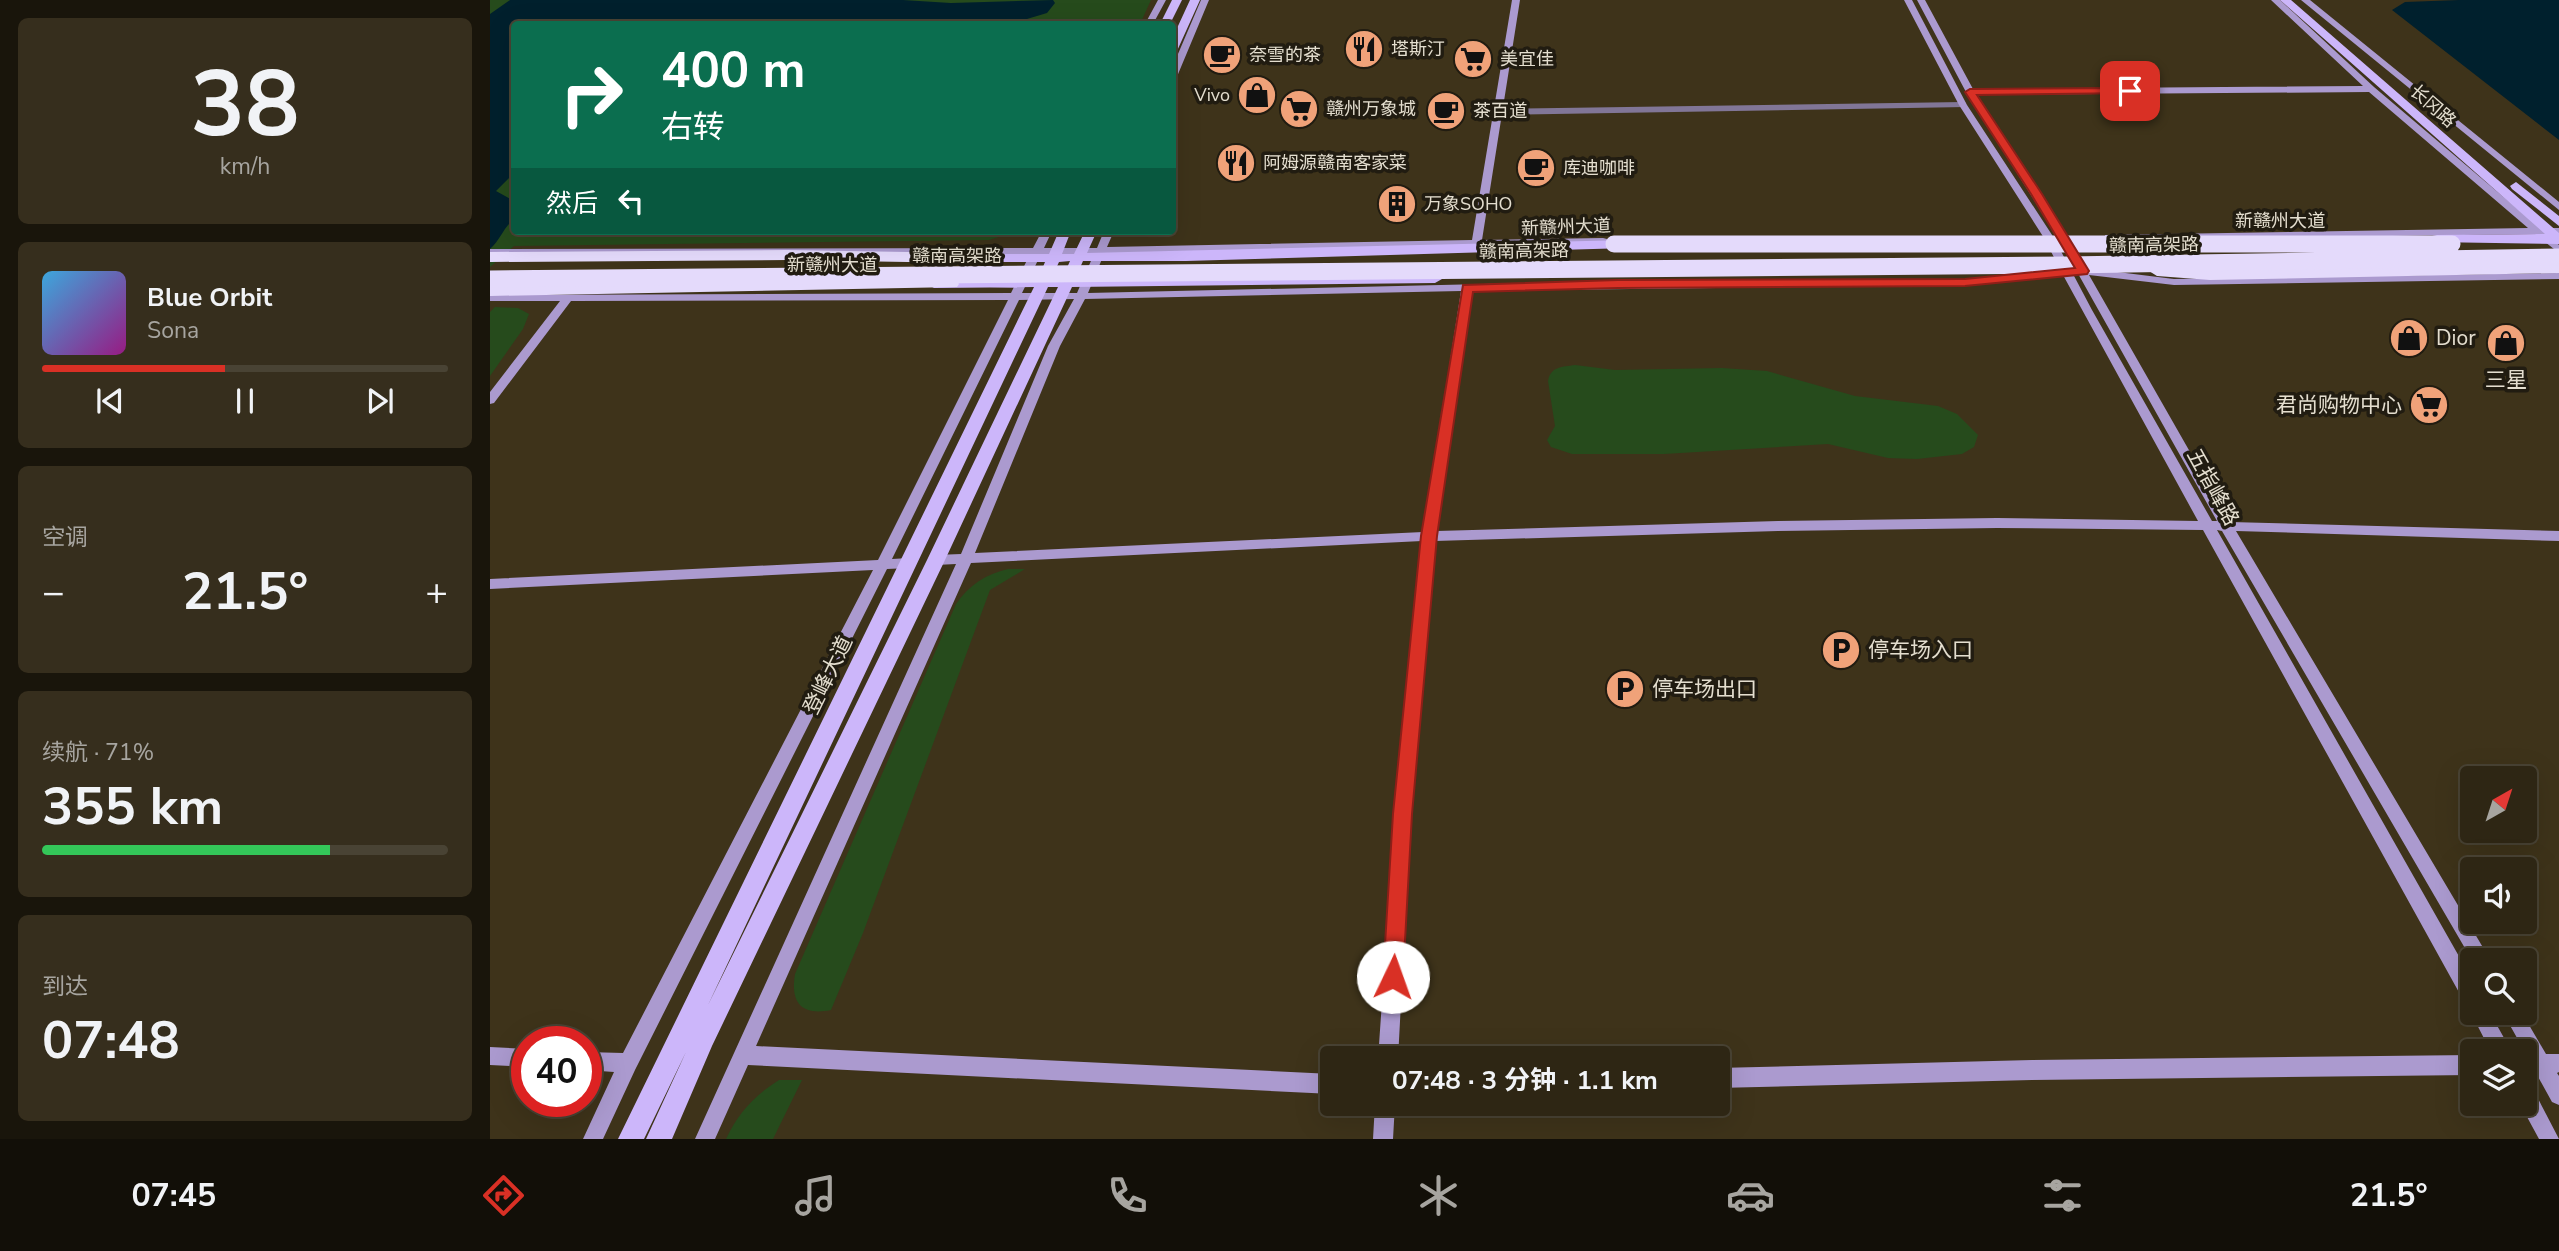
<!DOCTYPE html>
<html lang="zh">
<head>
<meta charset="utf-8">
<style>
  :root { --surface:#2e2614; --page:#362e1d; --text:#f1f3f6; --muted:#a7a5a0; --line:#494334; --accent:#d93025 }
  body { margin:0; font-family:"Nunito Sans","Noto Sans SC",sans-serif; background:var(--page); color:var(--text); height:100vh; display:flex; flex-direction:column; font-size:26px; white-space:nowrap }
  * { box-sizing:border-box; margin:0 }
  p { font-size:23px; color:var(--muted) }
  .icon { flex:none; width:38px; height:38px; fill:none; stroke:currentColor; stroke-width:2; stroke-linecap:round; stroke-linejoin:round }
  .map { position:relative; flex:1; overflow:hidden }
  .sheet { display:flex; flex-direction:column; gap:18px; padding:18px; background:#19150b; width:490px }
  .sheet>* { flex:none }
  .hud { position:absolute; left:21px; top:21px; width:665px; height:214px; border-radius:7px; box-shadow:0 7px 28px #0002,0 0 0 2px var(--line); background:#0b6e4f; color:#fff; overflow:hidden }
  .needle { width:46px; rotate:39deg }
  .tools { position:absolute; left:1970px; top:766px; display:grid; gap:14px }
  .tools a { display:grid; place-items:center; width:77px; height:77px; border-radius:7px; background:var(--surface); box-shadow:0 7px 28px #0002,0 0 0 2px var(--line); font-size:35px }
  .speed { position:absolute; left:21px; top:1026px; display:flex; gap:14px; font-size:35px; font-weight:700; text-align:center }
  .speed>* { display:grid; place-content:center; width:91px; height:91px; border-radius:50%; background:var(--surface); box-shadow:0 7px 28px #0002,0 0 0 2px var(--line); line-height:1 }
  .speed .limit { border:10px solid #d22; background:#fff; color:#111 }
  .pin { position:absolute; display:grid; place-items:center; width:60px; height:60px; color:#fff; margin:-30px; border-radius:14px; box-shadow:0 4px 10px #0006 }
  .me { position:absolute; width:77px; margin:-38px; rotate:3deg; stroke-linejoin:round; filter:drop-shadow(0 0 5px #0008) }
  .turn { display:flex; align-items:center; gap:24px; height:147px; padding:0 35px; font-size:32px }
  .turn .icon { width:91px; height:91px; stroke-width:2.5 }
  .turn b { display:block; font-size:49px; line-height:60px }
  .then { display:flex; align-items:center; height:66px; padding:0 35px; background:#0003; gap:14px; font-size:26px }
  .big { font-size:52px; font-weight:700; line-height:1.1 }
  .sheet .tile { flex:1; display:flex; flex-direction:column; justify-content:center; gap:10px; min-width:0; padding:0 24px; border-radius:10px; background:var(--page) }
  .sheet .dial { align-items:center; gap:0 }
  .dial b { font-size:91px; line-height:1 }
  .song { display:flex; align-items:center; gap:21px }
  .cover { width:84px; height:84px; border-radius:10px; background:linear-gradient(135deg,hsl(200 70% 55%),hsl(310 70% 35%)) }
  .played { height:7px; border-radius:4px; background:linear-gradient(90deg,var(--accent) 45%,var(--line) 45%) }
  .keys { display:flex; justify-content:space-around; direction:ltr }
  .heat { display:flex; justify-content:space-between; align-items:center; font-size:38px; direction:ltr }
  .charge { height:10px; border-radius:5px; background:linear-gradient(90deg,#34c759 71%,var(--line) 0) }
  .trip { position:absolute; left:830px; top:1046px; width:410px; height:70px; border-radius:7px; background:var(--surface); box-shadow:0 7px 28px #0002,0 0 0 2px var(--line); font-weight:700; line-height:70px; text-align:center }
  .tab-bar { display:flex; height:112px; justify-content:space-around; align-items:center; background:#120f08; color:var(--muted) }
  .tab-bar .icon { width:49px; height:49px }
  .tab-bar .active { color:var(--accent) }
  .tab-bar b { font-size:32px; color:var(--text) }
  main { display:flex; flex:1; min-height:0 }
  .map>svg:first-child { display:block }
  .green { fill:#264b1c }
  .water { fill:#00202d }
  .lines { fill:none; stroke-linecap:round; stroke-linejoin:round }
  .street { fill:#817697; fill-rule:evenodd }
  .secondary { fill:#ab9acf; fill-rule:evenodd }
  .primary { fill:#ccb6fa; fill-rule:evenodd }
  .highway { fill:#e4dafb; fill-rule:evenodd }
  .highway-bridge { stroke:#e4dafb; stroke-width:17 }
  .route { fill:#d93025; stroke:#8d1f18; stroke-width:2 }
  .labels { text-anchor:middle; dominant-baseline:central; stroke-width:7; stroke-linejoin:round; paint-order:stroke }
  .far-poi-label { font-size:18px; fill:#e4decf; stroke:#211c11; text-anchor:start }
  .far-street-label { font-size:18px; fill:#e4decf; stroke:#211c11 }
  .poi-label { font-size:21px; fill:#e4decf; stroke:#211c11; text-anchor:start }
  .street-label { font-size:21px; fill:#e4decf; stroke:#211c11 }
</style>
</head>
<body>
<main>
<section class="sheet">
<div class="tile dial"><b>38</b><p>km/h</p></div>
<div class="tile">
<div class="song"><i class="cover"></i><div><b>Blue Orbit</b><p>Sona</p></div></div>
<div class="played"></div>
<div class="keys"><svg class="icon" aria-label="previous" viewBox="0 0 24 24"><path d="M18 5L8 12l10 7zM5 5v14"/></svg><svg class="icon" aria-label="pause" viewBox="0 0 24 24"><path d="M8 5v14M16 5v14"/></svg><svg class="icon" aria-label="next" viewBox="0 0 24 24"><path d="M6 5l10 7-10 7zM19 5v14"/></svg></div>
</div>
<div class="tile"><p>空调</p>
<div class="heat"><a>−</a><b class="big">21.5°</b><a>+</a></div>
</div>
<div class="tile"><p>续航 · 71%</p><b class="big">355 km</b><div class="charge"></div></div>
<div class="tile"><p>到达</p><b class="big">07:48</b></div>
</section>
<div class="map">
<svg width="2069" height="1139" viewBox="0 0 2069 1139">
  <rect width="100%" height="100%" fill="#3e331a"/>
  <!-- green -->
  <path class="green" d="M0,0h661l-11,24h-626v207h505l-30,9 -475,6 -24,21z
    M5,307l23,1 11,6 -6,15 -33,47v-64z
    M1085,365l40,5 107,-2 45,3 88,25 83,10 19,8 21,21 -4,12 -12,7 -45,5 -29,-1 -60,-14 -164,10h-92l-21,-7 -4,-7 8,-14 -7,-45c3,-15 14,-14 27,-16z
    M518,569h17l-35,21 -127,343 -32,77c-29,6 -41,-7 -36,-36l161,-370c13,-19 30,-30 52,-35z
    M289,1080h23l-29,59h-47c12,-26 29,-44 53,-59z"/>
  <!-- water -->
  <path class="water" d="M20,0h393l48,3 102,-3 2,3 -8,10 -37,11h-496v149l-18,18 18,10v18c-11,9 -13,20 -24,30v-235z
    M1969,0h100v140l-167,-130 13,-8z"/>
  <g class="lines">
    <!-- street -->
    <path class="street" d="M1473,102l3,1v4l-469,8 -5,-3 5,-3z"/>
    <!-- secondary -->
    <path class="secondary" d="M668,0h8l-13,24h-8z
      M711,0h8l-33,79 -4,2v-13z
      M1022,0h8l-38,240 121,-2 4,1v4l-503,11 -16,39 530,-12 347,-2 95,-10 -16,-31 -85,-133 -55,-105h8l55,105 87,133 38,72 120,211h5l-159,-283 -92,-146 -49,-92h8l48,89 390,-3 -92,-86h9l94,87 166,141h19v6h-12l12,11v8l-24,-19 -426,6 -4,-1v-4l423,-7 -159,-136 -393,3 109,173 89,11 385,-6v6l-385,6 -85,-10 141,247 329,9v10l-323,-10 255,430 -18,1 -251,-431 -5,-1 256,451v27l-7,-3 -263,-475 -206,-2 -219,3 -343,10 -24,273 -13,245h-20l17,-245 27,-273 -451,22 -215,483 576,28v20l-584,-29 -33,74h-20l261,-575 -20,1 -7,-5 7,-5 25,-1 87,-208 26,-47 -55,1 -127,259 17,-1 7,5 -7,5 -22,1 -252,501 -32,69h-20l31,-67 -28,-2v-18l37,1 250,-483 -383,19v-10l388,-19 130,-260 -437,1 -77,102 -4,1v-12l70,-91h-70v-6l521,-2 19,-39 -540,1v-6l543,-1 9,-17h10l-8,17h53l7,-17h10l-7,16 365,-7zM551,254h53l-17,39h-55zM1573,275l135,246 -201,-3 -219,3 -341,10 35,-240 493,-6zM971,291l-38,241 -448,21 85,-207 25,-47z
      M1811,0h9l249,202v8z
      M1983,1008v5h17l22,39h-21l-20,-39z
      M2013,1013h19l24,41h13v18l-2,1 2,3v29l-7,-3 -16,-29h-11v-21z
      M0,1047l37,2v18l-37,-2z
      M1983,1055v20l-441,5 -315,8v-20l315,-8z
      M2035,1084l7,3 27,52h-20l-19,-35h5z
      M885,1104h20l-2,35h-20z"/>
    <!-- primary -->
    <path class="primary" d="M682,0h10l-12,24h-10z
      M700,0h10l-23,51 -5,3v-15z
      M1790,0h11l268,233v11l-127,-2v-6l5,-1 108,-1z
      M2026,182l43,34v10l-47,-37 -2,-3z
      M569,231h12l-9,23h12l11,-23h12l-10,22 541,-13 7,4 -7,4 -442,13h-103l-8,18 360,-4 7,4 -7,4 -363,4 -127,273 -233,486 -40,93h-26l40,-87 -42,87h-26l416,-852 -100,1 -7,-4 7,-4 104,-1 7,-17h-92l-7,-4 7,-4h96zM580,261l-8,18h-11l8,-17zM558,287h10l-131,273 -219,445z"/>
    <!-- highway -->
    <path class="highway" d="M297,250l181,3 8,5 -8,5 -181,-3 -297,2v-10z
      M2069,263v10l-349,7 -53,-4 -8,-5 8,-5 53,4z
      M461,279l6,2 2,3 -2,3 -467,9v-10z"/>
    <!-- highway-bridge -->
    <path class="highway-bridge" d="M1124,244h838
      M0,279l1577,-14 492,-8"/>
  </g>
  <!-- route -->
  <path class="route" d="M1640,88l5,3 -1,2 -157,2 65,99 47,77 -2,3 -122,12 -347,2 -145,4 -36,244 -25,278 -9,163 -3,7 -7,3 -7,-3 -3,-7 10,-163 28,-278 42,-251 155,-5 347,-1 110,-11 -44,-74 -66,-102 5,-3z"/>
  <!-- icons -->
  <defs>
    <g id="restaurant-disc" transform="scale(2.0125)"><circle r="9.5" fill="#f0a279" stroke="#211c11"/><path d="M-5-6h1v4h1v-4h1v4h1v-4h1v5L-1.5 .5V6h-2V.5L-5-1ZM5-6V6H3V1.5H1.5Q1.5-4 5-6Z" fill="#111"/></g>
    <g id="cafe-disc" transform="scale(2.0125)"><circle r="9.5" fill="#f0a279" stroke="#211c11"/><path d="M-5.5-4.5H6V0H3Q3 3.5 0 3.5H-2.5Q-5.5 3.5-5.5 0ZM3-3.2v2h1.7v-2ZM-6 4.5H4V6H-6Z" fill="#111"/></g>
    <g id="supermarket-disc" transform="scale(2.0125)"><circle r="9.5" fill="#f0a279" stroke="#211c11"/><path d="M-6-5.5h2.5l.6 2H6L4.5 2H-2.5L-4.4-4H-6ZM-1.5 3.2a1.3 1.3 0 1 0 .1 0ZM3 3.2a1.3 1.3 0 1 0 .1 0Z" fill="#111"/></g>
    <g id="shop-disc" transform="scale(2.0125)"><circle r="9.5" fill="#f0a279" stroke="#211c11"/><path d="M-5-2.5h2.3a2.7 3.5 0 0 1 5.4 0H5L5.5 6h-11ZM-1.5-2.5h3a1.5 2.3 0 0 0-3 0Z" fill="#111"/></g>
    <g id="building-disc" transform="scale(2.0125)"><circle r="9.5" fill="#f0a279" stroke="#211c11"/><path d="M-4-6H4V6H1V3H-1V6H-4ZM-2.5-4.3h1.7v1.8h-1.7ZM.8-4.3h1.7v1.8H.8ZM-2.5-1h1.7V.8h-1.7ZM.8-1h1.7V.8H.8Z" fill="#111"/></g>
    <g id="parking-disc" transform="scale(2.0125)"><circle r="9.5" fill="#f0a279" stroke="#211c11"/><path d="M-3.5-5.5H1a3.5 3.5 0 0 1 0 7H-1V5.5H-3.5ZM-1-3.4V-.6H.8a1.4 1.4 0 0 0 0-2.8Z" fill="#111"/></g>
  </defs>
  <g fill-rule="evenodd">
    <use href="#restaurant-disc" x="874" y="49"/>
    <use href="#cafe-disc" x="732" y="55"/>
    <use href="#supermarket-disc" x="983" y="59"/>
    <use href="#shop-disc" x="767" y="95"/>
    <use href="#supermarket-disc" x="809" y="109"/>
    <use href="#cafe-disc" x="956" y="111"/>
    <use href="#restaurant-disc" x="746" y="163"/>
    <use href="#cafe-disc" x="1046" y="168"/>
    <use href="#building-disc" x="907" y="204"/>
    <use href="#shop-disc" x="1919" y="338"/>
    <use href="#shop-disc" x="2016" y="343"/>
    <use href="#supermarket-disc" x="1939" y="405"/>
    <use href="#parking-disc" x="1351" y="650"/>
    <use href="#parking-disc" x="1135" y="689"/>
  </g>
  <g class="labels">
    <!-- far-poi labels -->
    <g class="far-poi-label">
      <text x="901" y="49">塔斯汀</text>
      <text x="759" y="55">奈雪的茶</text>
      <text x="1010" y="59">美宜佳</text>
      <text x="740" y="95" text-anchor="end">Vivo</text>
      <text x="836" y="109">赣州万象城</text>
      <text x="983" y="111">茶百道</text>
      <text x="773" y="163">阿姆源赣南客家菜</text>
      <text x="1073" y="168">库迪咖啡</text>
      <text x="934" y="204">万象SOHO</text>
    </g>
    <!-- far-street labels -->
    <g class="far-street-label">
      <text transform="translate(1943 106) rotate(41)">长冈路</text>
      <text x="1790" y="221">新赣州大道</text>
      <text transform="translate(1076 227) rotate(-2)">新赣州大道</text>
      <text transform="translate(1664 245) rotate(-1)">赣南高架路</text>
      <text transform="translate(1034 251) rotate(-1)">赣南高架路</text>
      <text x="467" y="256">赣南高架路</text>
      <text x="342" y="265">新赣州大道</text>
    </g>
    <!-- poi labels -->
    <g class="poi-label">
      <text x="1946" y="338">Dior</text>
      <text x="2016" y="380" text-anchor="middle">三星</text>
      <text x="1912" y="405" text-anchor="end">君尚购物中心</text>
      <text x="1378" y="650">停车场入口</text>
      <text x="1162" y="689">停车场出口</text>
    </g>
    <!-- street labels -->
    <g class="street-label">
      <text transform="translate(1723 487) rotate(61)">五指峰路</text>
      <text transform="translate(338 675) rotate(-64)">登峰大道</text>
    </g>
  </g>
</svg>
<div class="tools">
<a><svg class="needle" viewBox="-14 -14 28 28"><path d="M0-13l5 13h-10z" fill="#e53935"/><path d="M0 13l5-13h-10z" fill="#a7a5a0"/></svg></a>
<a><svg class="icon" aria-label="sound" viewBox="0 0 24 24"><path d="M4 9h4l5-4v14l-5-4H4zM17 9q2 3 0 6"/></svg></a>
<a><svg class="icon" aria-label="search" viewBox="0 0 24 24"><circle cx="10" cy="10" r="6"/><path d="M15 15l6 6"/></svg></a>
<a><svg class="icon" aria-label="layers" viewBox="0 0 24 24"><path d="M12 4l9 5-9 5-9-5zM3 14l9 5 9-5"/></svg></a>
</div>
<div class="speed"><div class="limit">40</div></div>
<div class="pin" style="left:1640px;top:91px;background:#d93025"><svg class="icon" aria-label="arrive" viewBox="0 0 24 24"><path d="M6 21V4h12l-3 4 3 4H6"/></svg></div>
<svg class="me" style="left:903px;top:977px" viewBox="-20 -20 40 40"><circle r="19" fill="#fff"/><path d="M0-13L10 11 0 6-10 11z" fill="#d93025"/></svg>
<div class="trip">07:48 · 3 分钟 · 1.1 km</div>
<div class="hud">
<div class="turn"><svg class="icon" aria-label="right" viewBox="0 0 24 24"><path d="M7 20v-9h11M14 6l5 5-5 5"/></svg><div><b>400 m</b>右转</div></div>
<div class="then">然后<svg class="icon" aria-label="left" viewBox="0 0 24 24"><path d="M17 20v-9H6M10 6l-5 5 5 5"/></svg></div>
</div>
</div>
</main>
<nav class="tab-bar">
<b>07:45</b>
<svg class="icon active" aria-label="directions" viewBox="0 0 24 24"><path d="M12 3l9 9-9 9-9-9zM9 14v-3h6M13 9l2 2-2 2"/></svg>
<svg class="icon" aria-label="music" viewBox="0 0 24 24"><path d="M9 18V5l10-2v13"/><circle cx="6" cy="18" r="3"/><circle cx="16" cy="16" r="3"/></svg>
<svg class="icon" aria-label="phone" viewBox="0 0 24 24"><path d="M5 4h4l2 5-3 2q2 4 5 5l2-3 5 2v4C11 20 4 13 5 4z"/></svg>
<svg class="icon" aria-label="climate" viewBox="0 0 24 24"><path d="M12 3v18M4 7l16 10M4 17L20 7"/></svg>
<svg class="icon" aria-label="car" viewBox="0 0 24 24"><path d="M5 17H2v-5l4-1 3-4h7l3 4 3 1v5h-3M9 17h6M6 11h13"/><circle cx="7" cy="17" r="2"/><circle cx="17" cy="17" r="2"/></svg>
<svg class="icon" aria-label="filters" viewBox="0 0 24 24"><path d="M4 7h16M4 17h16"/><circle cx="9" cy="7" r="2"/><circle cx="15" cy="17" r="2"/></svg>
<b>21.5°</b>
</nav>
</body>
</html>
